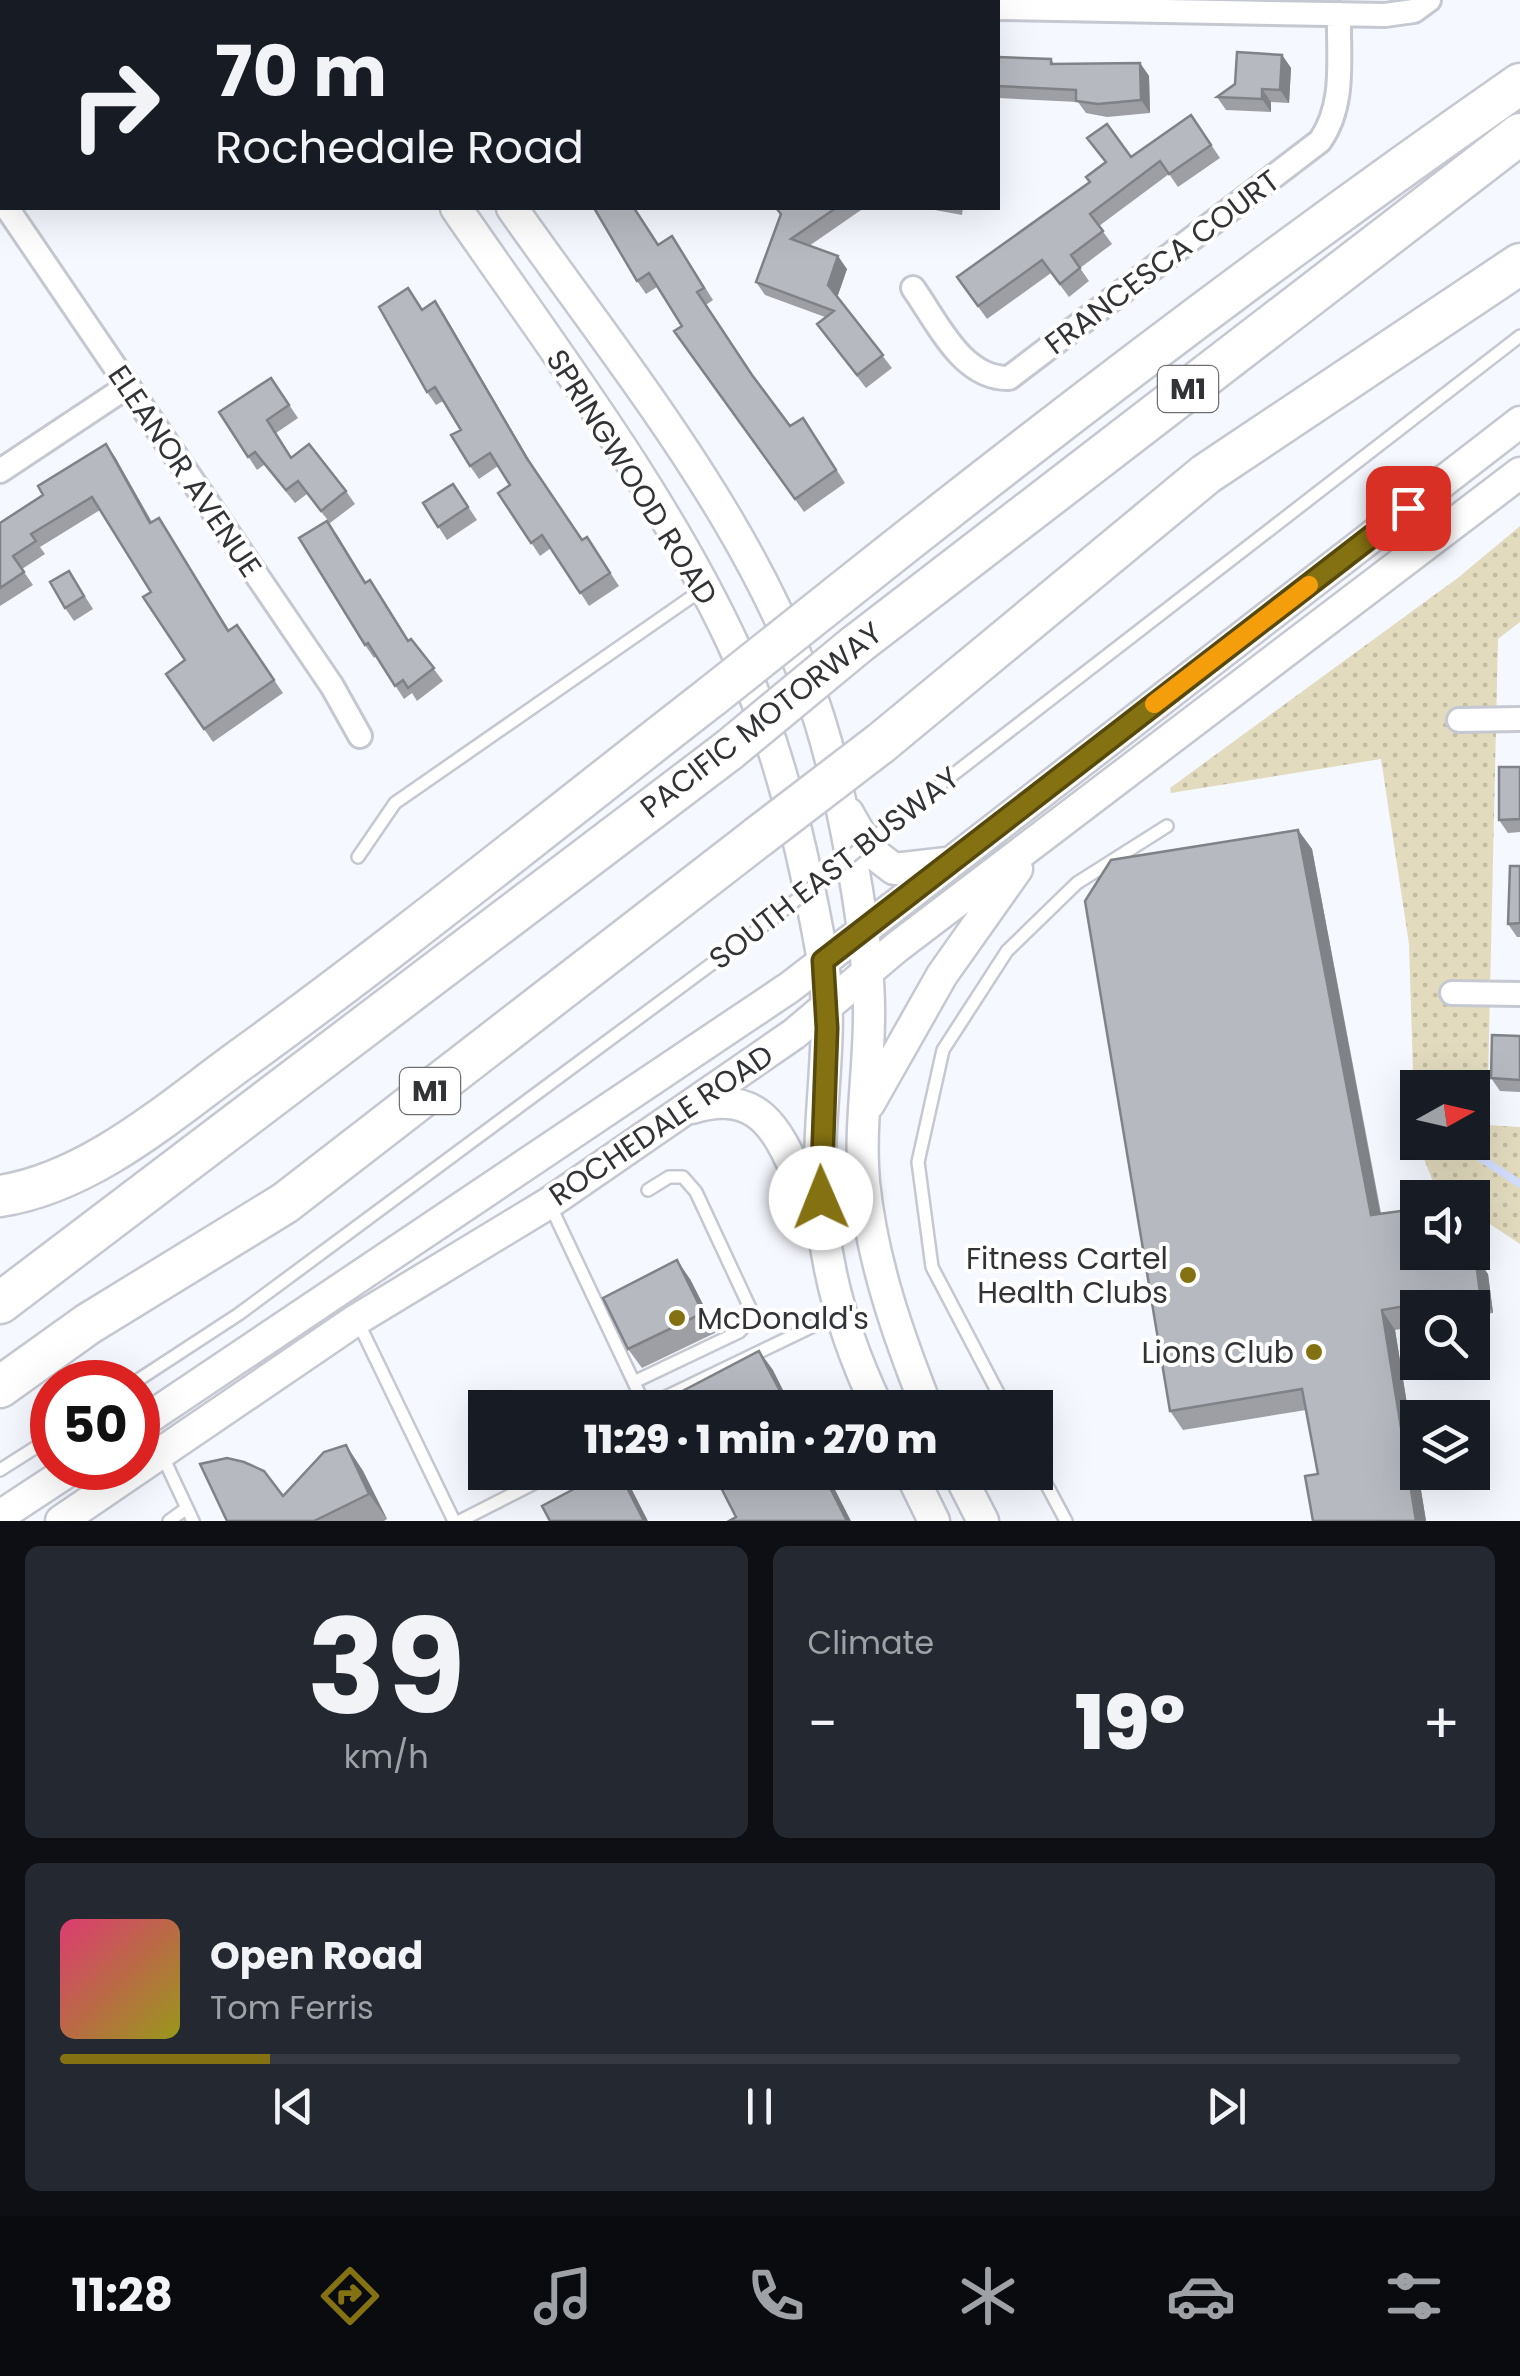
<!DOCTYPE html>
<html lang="en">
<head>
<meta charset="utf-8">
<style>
  :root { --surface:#171b24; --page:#242831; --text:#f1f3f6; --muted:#9ea1a6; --line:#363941; --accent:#847111 }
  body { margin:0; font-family:Poppins,sans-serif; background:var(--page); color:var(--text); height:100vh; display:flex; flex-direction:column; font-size:38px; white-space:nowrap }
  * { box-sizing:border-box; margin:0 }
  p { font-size:32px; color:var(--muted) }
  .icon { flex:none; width:55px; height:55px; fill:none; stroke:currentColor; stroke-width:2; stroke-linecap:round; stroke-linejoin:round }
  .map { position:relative; height:1521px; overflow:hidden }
  .sheet { display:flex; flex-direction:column; gap:25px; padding:25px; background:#0d0f14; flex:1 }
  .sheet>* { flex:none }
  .guide { position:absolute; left:0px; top:0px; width:1000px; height:210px; box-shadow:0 10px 40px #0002; background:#171b24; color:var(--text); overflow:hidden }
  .needle { width:65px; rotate:82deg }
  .controls { position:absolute; left:1400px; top:1070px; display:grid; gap:20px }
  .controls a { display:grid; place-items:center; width:90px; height:90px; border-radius:0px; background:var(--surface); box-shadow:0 10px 40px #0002; font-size:50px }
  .speed { position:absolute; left:30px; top:1360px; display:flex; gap:20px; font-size:50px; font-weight:700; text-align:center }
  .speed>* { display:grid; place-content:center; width:130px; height:130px; border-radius:50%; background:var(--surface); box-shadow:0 10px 40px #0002; line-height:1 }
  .speed .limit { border:15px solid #d22; background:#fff; color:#111 }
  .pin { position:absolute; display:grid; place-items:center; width:85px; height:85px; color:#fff; margin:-42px; border-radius:20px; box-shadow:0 5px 15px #0006 }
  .me { position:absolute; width:110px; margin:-55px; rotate:359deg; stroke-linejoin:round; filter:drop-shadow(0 0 8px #0008) }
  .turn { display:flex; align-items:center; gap:35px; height:210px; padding:0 50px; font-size:45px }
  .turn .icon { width:130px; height:130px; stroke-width:2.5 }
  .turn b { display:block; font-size:70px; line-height:85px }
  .big { font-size:75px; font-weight:800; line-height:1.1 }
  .sheet .tile { flex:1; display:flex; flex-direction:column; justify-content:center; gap:15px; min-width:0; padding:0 35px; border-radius:15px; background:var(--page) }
  .sheet .dial { align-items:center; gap:0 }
  .dial b { font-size:130px; line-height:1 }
  .song { display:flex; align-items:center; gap:30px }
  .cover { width:120px; height:120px; border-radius:15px; background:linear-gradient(135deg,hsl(340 70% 55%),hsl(60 70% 35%)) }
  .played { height:10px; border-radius:5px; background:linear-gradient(90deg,var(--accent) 15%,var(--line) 15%) }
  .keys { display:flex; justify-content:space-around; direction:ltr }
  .heat { display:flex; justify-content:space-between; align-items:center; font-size:55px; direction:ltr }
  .sheet .tiles { flex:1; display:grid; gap:25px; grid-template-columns:1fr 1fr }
  .tile:last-child { grid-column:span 2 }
  .trip { position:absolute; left:468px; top:1390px; width:585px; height:100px; border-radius:0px; background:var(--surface); box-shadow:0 10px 40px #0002; font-weight:800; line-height:100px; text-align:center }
  .menu { display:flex; height:160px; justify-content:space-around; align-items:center; background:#090b0e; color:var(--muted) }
  .menu .icon { width:70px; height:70px }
  .menu .selected { color:var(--accent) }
  .menu b { font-size:45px; color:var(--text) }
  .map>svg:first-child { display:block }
  .park { fill:url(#park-dots); fill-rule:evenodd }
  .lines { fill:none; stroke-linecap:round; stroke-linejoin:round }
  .stream { stroke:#d2ddfc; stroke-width:8 }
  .lane-casing { stroke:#c5c8d0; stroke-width:16 }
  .street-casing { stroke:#c5c8d0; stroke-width:28 }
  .secondary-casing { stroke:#c5c8d0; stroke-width:35 }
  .highway-casing { stroke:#c5c8d0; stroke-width:45 }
  .lane { stroke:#fff; stroke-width:11 }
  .street { stroke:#fff; stroke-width:22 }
  .secondary { stroke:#fff; stroke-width:30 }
  .highway { stroke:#fff; stroke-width:40 }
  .lane-bridge-casing { stroke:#c5c8d0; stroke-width:16; stroke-linecap:butt }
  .highway-bridge-casing { stroke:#c5c8d0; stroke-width:45; stroke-linecap:butt }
  .lane-bridge { stroke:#fff; stroke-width:11 }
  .highway-bridge { stroke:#fff; stroke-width:40 }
  .wall { fill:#9d9fa5 }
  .shaded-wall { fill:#7f8286 }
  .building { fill:#b6b9c0; stroke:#7f8286; stroke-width:2.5 }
  .route-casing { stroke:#56490b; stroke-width:25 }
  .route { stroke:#847111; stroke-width:18 }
  .slow { stroke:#f59e0b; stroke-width:18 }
  .poi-dot { fill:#847111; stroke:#fff; stroke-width:4 }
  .labels { text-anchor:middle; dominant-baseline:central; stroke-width:8; stroke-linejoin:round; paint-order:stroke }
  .shield { fill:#fff; stroke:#707072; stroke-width:2.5 }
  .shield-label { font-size:28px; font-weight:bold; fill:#323336 }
  .street-label { font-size:30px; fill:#323336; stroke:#fff }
  .poi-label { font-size:30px; fill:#323336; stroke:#fff; text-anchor:end }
</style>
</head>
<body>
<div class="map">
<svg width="1520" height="1521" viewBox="0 0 1520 1521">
  <defs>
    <pattern id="park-dots" width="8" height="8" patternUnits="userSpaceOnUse" patternTransform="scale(2.5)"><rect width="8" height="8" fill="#e2dbbe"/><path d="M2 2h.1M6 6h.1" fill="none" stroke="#c2bca4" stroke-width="1.8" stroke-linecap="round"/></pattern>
  </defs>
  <rect width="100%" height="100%" fill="#f6f8ff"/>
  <!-- park -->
  <path class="park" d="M1520,526v96l-22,17 -11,486 33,2v117l-47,-31 -1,-15 -23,-1 -13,-8 -21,-53 -6,-192 -28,-185 -210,34 -1,-5 289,-211zM1418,1088h54v54h-54z"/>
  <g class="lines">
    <!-- stream -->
    <path class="stream" d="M1476,1155l44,29"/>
    <!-- lane casing -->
    <g class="lane-casing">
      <path id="lane" d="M816,2v-2
        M919,801l601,-465
        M358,857l37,-54 308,-214
        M551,1207l95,201
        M358,1322l96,199
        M135,1382l104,-68 536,-397
        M634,1382l105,-50 10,-10 1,-14 -54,-116 -13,-15h-14l-21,13
        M645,1407l195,-94
        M1006,1408l-74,-141 -14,-105 25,-112 64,-99 70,-68 90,-57
        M163,1457l30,64
        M1035,1463l31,58
        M0,1470l52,-33
        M169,1521l18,-13
        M460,1521l96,-49"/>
    </g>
    <!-- street casing -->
    <g class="street-casing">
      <path id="street" d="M560,0l126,2
        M998,8l387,7 29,-4 15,-11
        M7,208l325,478 28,50
        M913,288c25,35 49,91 96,90l311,-237c26,-37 18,-84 19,-127
        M0,471l128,-85
        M1459,720l61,-1
        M1452,993l68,1"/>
    </g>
    <!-- secondary casing -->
    <g class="secondary-casing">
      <path id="secondary" d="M315,0l2,2
        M367,0l2,2
        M456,208c96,140 204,280 276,434 46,99 71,207 90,313 12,70 -2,141 -2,212 -1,83 22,166 58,241
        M512,208c122,174 271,349 321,561 16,69 37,178 36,247 0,55 -10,112 -5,166 8,79 34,153 63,226
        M848,813l21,37 25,19 53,-6
        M869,1104l73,-129 75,-106
        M692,1108c82,-25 92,46 121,99
        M138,1425l652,-438 730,-565
        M910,1472l24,49
        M958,1472l25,49
        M0,1516l73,-48
        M61,1521l295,-201 193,-117 245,-169 103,-87 623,-474"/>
    </g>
    <!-- highway casing -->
    <g class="highway-casing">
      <path id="highway" d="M839,595c222,-177 448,-349 681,-511
        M856,645l664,-511
        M881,743l325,-269 314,-210
        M0,1196c91,-14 170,-85 243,-138 160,-116 313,-241 469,-362
        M0,1303l729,-553
        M0,1387l88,-63 197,-121 473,-366"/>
    </g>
    <!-- lane -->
    <use href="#lane" class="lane"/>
    <!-- street -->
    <use href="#street" class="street"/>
    <!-- secondary -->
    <use href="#secondary" class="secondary"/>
    <!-- highway -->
    <use href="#highway" class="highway"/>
    <!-- lane-bridge casing -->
    <g class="lane-bridge-casing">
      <path id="lane-bridge" d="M775,917l144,-116"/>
    </g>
    <!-- highway-bridge casing -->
    <g class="highway-bridge-casing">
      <path id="highway-bridge" d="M712,696l127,-101
        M729,750l127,-105
        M758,837l123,-94"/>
    </g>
    <!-- lane-bridge -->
    <use href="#lane-bridge" class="lane-bridge"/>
    <!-- highway-bridge -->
    <use href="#highway-bridge" class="highway-bridge"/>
  </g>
  <!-- wall -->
  <path class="wall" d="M1282,55l9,13 -2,35 -18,-1v10l-45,-2 -9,-13z
    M998,57l53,2 3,5 86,-1 9,13 1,37 -43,4 -21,-4 -8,-11 -80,-4z
    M1191,115l29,43 -42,29 -9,-13 -70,52 13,18 -32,24 9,13 -20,16 -18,-24 -64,46 -30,-42z
    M776,208h88l-55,38 38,23 -10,28 55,71 -26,20 -49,-64 8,-7 -60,-22 -9,-13 25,-68z
    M924,208h39l-1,7z
    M659,245l22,4 32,51 -7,5 50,76 34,45 22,5 33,52 -41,29 -130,-181 8,-5 -25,-39 -11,7 -9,-13z
    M435,301l100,169 47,70 5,-3 32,49 -30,20 -38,-58 -11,8 -42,-63 12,-8 -12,-19 -19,13 -9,-13 -9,-36 -18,-29 -7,4 -9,-13 -5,-83z
    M271,378l27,40 -22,15 16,25 54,33 9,13 -25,19 -23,-29 -12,9 -31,-38 -7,5 -38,-58z
    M106,444l9,13 37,65 7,-4 70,112 8,-5 46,68 -70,49 -47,-68 19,-14 -34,-68 -51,-82 -60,37 5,7 -23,15 11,16 -33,21v-83l43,-28z
    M453,484l24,36 -30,20 -24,-37z
    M336,533l30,49 13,11 30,48 2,-2 32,42 -26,20 -5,-8 -8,6 -28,-43 -2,2 -9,-13z
    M69,571l24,38 -19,12 -9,-13z
    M1520,767v65l-12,1 -9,-13z
    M1298,830l14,19 69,364 107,61 5,39 -21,3v-8h-54v18l-23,4 31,191 -108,-47 -12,-64 -123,20 -13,-19z
    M1520,866v71h-3l-9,-13z
    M1520,1036v56l-20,-1 -9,-13z
    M690,1279l27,53 -75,36 -14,-19z
    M346,1445l17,26 24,48 -3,2h-157l56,-25z"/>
  <!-- shaded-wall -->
  <path class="shaded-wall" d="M1282,55l9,13 -2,35 -9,-13z
    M1140,63l9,13 1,37 -9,-13z
    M1262,89l9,13v10l-9,-13z
    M838,256l9,13 -10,29 -9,-13z
    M435,301l9,13 91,156 -9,-13z
    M106,444l9,13 44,79 -9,-13z
    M1298,830l14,19 72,385 -13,-19z
    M1475,1255l13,19 5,39 -13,-20z
    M677,1260l13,19 27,53 -14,-19z
    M1382,1310l13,20 31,191h-10z
    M759,1351l14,19 19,38h-3z
    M346,1445l17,26 24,48 -18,-25z
    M619,1472l11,14 18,35h-4z
    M822,1472h4l25,49h-4z"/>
  <!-- building -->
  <path class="building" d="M1237,52l45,3 -2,35 -18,-1v10l-45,-2 18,-13z
    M998,57l53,2v5l89,-1 1,37 -43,4 -22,-3v-11l-78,-4z
    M1191,115l20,30 -42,29 -9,-13 -70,53 13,17 -32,24 9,13 -20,16 -18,-24 -64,46 -21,-29 133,-95 -4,-5 20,-15 -19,-24 20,-14 24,33z
    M594,208h40l24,37 14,-9 32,52 -7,4 55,83 38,51 13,-8 33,52 -41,29 -121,-168 8,-5 -33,-53 -12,8z
    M776,208h60l-45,31 47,17 -10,29 55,70 -26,20 -40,-51 17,-13 -78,-29 25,-68z
    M408,288l14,22 13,-9 91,156 56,83 5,-3 23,36 -30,20 -38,-58 -11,8 -33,-50 12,-8 -20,-32 -20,13 -19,-31 10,-5 -26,-43 -8,5 -48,-85z
    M271,378l18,27 -22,15 24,38 18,-14 37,47 -25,20 -23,-30 -12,9 -31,-38 -7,5 -29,-45z
    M106,444l44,79 9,-5 69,113 9,-6 37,55 -70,49 -38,-55 19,-14 -42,-63 8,-5 -59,-95 -61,37 5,7 -23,15 11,16 -24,16v-65l43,-28 -5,-9z
    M453,484l15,23 -30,20 -15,-24z
    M327,521l38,62 5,-3 38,61 3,-2 23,29 -26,20 -5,-8 -8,6 -27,-43 -3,2 -66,-107z
    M69,571l15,25 -19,12 -15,-26z
    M1499,767h21v52l-21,1z
    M1298,830l73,385 37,-5 10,6v36h53l4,3 5,38 -98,17 34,211h-103l-8,-45 13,-2 -16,-85 -132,22 -85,-510 26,-41z
    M1510,866h10v57l-12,1z
    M1492,1035l28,1v44l-29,-2z
    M677,1260l26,53 -75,36 -25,-51z
    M759,1351l30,57h-110l-6,-12z
    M346,1445l23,49 -55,27h-87l-27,-57 27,-6 17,4 20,9 19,25 41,-44z
    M606,1472h13l25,49h-94l-8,-15z
    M713,1472h109l25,49h-118l7,-4z"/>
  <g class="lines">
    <!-- route casing -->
    <g class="route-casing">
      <path id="route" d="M821,1198l6,-170 -4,-67 585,-453"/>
    </g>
    <!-- route -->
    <use href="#route" class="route"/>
    <!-- slow -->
    <path class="slow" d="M1154,704l155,-119"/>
  </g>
  <!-- markers -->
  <g class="poi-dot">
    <circle cx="1188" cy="1275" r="10"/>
    <circle cx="677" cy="1318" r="10"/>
    <circle cx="1314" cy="1352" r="10"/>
  </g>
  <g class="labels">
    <!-- shield labels -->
    <g class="shield">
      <rect x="1158" y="366" width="60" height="46" rx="8"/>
      <rect x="400" y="1068" width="60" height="46" rx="8"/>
    </g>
    <g class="shield-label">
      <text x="1188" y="389">M1</text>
      <text x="430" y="1091">M1</text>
    </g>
    <!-- street labels -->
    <g class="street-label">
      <text transform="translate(1162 262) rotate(-37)">FRANCESCA COURT</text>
      <text transform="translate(185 471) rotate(56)">ELEANOR AVENUE</text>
      <text transform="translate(632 477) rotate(58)">SPRINGWOOD ROAD</text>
      <text transform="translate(761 720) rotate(-38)">PACIFIC MOTORWAY</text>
      <text transform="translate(834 868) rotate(-38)">SOUTH EAST BUSWAY</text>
      <text transform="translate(661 1125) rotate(-34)">ROCHEDALE ROAD</text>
    </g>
    <!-- poi labels -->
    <g class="poi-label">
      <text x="1168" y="1258">Fitness Cartel<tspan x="1168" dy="34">Health Clubs</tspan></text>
      <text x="697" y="1318" text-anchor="start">McDonald's</text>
      <text x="1294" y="1352">Lions Club</text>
    </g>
  </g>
</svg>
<div class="controls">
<a><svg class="needle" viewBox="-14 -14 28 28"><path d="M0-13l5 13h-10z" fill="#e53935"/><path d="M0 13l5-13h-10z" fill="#9ea1a6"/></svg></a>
<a><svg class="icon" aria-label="sound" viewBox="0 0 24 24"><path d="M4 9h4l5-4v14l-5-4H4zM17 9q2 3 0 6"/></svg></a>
<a><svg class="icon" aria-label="search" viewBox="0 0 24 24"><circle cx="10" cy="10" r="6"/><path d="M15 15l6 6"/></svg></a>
<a><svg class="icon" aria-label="layers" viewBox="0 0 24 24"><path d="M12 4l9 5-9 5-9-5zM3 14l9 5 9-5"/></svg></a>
</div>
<div class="speed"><div class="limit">50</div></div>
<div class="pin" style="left:1408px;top:508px;background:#d93025"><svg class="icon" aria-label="arrive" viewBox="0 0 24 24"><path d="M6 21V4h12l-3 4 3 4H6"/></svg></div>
<svg class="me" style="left:821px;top:1198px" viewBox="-20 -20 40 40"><circle r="19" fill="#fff"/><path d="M0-13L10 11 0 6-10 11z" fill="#847111"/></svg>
<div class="trip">11:29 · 1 min · 270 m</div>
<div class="guide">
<div class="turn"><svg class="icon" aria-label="right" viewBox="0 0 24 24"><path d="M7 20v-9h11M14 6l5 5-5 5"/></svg><div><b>70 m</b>Rochedale Road</div></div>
</div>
</div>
<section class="sheet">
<div class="tiles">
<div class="tile dial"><b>39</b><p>km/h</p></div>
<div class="tile"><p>Climate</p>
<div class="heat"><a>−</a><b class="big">19°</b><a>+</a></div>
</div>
<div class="tile">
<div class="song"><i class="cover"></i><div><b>Open Road</b><p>Tom Ferris</p></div></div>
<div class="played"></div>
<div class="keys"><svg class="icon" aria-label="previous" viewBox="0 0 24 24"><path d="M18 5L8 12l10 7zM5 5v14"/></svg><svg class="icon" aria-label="pause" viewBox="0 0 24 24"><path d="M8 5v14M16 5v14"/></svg><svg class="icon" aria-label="next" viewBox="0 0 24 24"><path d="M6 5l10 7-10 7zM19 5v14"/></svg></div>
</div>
</div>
</section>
<nav class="menu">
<b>11:28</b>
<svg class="icon selected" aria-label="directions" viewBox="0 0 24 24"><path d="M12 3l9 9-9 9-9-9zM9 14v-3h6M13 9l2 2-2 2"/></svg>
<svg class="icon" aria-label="music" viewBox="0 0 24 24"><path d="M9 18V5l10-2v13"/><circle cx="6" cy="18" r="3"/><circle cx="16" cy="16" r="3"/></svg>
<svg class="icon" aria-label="phone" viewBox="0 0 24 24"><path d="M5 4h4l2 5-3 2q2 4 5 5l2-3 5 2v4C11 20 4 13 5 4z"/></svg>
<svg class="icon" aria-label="climate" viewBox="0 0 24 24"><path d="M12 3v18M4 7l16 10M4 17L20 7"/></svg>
<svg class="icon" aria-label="car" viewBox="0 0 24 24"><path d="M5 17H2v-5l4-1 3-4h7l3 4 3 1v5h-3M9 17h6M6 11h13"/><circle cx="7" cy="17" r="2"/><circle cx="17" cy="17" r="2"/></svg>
<svg class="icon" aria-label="filters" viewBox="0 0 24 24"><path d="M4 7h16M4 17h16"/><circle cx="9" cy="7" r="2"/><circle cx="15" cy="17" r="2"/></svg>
</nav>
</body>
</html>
